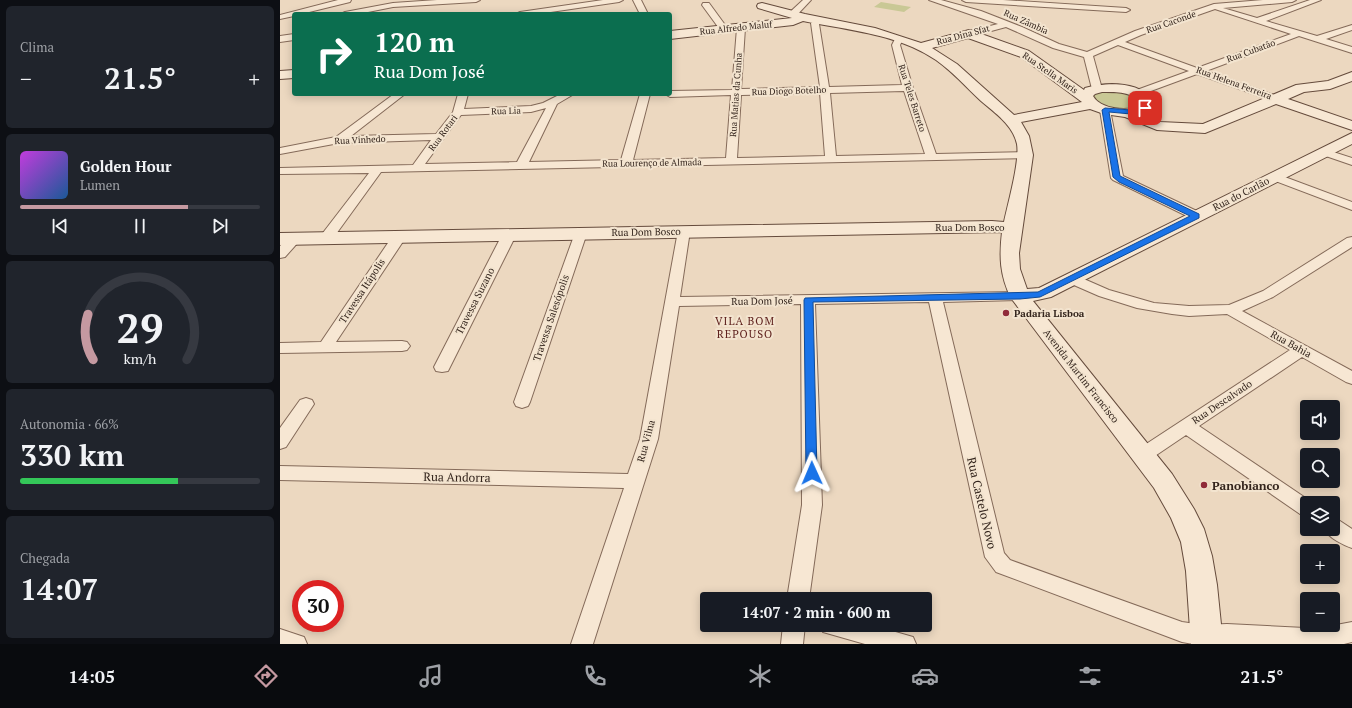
<!DOCTYPE html>
<html lang="pt">
<head>
<meta charset="utf-8">
<style>
  :root { --surface:#171b24; --page:#20242c; --text:#f1f3f6; --muted:#9ea1a6; --line:#363941; --accent:#c599a1 }
  body { margin:0; font-family:"PT Serif",serif; background:var(--page); color:var(--text); height:100vh; display:flex; flex-direction:column; font-size:15px; white-space:nowrap }
  * { box-sizing:border-box; margin:0 }
  p { font-size:13px; color:var(--muted) }
  .icon { flex:none; width:22px; height:22px; fill:none; stroke:currentColor; stroke-width:2; stroke-linecap:round; stroke-linejoin:round }
  .map { position:relative; flex:1; overflow:hidden }
  .drawer { display:flex; flex-direction:column; gap:6px; padding:6px; background:#0d0f14; width:280px }
  .drawer>* { flex:none }
  .top-card { position:absolute; left:12px; top:12px; width:380px; height:84px; border-radius:4px; box-shadow:0 2px 10px #0003; background:#0b6e4f; color:#fff; overflow:hidden }
  .controls { position:absolute; left:1020px; top:400px; display:grid; gap:8px }
  .controls a { display:grid; place-items:center; width:40px; height:40px; border-radius:4px; background:var(--surface); box-shadow:0 2px 10px #0003; font-size:20px }
  .speed { position:absolute; left:12px; top:580px; display:flex; gap:8px; font-size:20px; font-weight:700; text-align:center }
  .speed>* { display:grid; place-content:center; width:52px; height:52px; border-radius:50%; background:var(--surface); box-shadow:0 2px 10px #0003; line-height:1 }
  .speed .limit { border:6px solid #d22; background:#fff; color:#111 }
  .pin { position:absolute; display:grid; place-items:center; width:34px; height:34px; color:#fff; margin:-17px; border-radius:8px; box-shadow:0 2px 6px #0006 }
  .me { position:absolute; width:44px; margin:-22px; rotate:359deg; stroke-linejoin:round; filter:drop-shadow(0 0 3px #0008) }
  .turn { display:flex; align-items:center; gap:14px; height:84px; padding:0 16px; font-size:18px }
  .turn .icon { width:52px; height:52px; stroke-width:2.5 }
  .turn b { display:block; font-size:28px; line-height:34px }
  .big { font-size:30px; font-weight:800; line-height:1.1 }
  .drawer .tile { flex:1; display:flex; flex-direction:column; justify-content:center; gap:6px; min-width:0; padding:0 14px; border-radius:6px; background:var(--page) }
  .drawer .dial { align-items:center; gap:0 }
  .dial svg { height:104px; overflow:visible; fill:none; stroke:var(--line); stroke-width:7; stroke-linecap:round; text-anchor:middle }
  .dial text { fill:var(--text); stroke:none }
  .song { display:flex; align-items:center; gap:12px }
  .cover { width:48px; height:48px; border-radius:6px; background:linear-gradient(135deg,hsl(290 70% 55%),hsl(210 70% 35%)) }
  .played { height:4px; border-radius:2px; background:linear-gradient(90deg,var(--accent) 70%,var(--line) 70%) }
  .keys { display:flex; justify-content:space-around; direction:ltr }
  .heat { display:flex; justify-content:space-between; align-items:center; font-size:22px; direction:ltr }
  .charge { height:6px; border-radius:3px; background:linear-gradient(90deg,#34c759 66%,var(--line) 0) }
  .trip { position:absolute; left:420px; top:592px; width:232px; height:40px; border-radius:4px; background:var(--surface); box-shadow:0 2px 10px #0003; font-weight:800; line-height:40px; text-align:center }
  .menu { display:flex; height:64px; justify-content:space-around; align-items:center; background:#090b0e; color:var(--muted) }
  .menu .icon { width:28px; height:28px }
  .menu .active { color:var(--accent) }
  .menu b { font-size:18px; color:var(--text) }
  main { display:flex; flex:1; min-height:0 }
  .map>svg:first-child { display:block }
  .green { fill:#c9c895 }
  .lines { fill:none; stroke-linecap:round; stroke-linejoin:round }
  .street-casing { stroke:#846a59; stroke-width:2 }
  .secondary-casing { stroke:#654b3c; stroke-width:2 }
  .street { fill:#f7e7d3; fill-rule:evenodd }
  .secondary { fill:#f7e7d3; fill-rule:evenodd }
  .route { fill:#1a73e8; stroke:#114b97 }
  .poi-dot { fill:#902b3a; stroke:#f3e4cf; stroke-width:1.5 }
  .labels { text-anchor:middle; dominant-baseline:central; stroke-width:4; stroke-linejoin:round; paint-order:stroke }
  .far-street-label { font-size:9px; fill:#34251d; stroke:#f3e4cf }
  .street-label { font-size:10px; fill:#34251d; stroke:#f3e4cf }
  .poi-label { font-size:10px; font-weight:bold; fill:#34251d; stroke:#f3e4cf; text-anchor:start }
  .neighbourhood-label { font-size:11px; letter-spacing:1px; fill:#5f221e; stroke:#f3e4cf }
  .near-street-label { font-size:12px; fill:#34251d; stroke:#f3e4cf }
  .near-poi-label { font-size:12px; font-weight:bold; fill:#34251d; stroke:#f3e4cf; text-anchor:start }
</style>
</head>
<body>
<main>
<section class="drawer">
<div class="tile"><p>Clima</p>
<div class="heat"><a>−</a><b class="big">21.5°</b><a>+</a></div>
</div>
<div class="tile">
<div class="song"><i class="cover"></i><div><b>Golden Hour</b><p>Lumen</p></div></div>
<div class="played"></div>
<div class="keys"><svg class="icon" aria-label="previous" viewBox="0 0 24 24"><path d="M18 5L8 12l10 7zM5 5v14"/></svg><svg class="icon" aria-label="pause" viewBox="0 0 24 24"><path d="M8 5v14M16 5v14"/></svg><svg class="icon" aria-label="next" viewBox="0 0 24 24"><path d="M6 5l10 7-10 7zM19 5v14"/></svg></div>
</div>
<div class="tile dial"><svg viewBox="0 0 100 80">
<path d="M14 69A42 42 0 1 1 86 69"/>
<path d="M14 69A42 42 0 0 1 10 34" stroke="#c599a1"/>
<text x="50" y="56" font-size="32" font-weight="700">29</text>
<text x="50" y="72" font-size="11">km/h</text>
</svg></div>
<div class="tile"><p>Autonomia · 66%</p><b class="big">330 km</b><div class="charge"></div></div>
<div class="tile"><p>Chegada</p><b class="big">14:07</b></div>
</section>
<div class="map">
<svg width="1072" height="644" viewBox="0 0 1072 644">
  <rect width="100%" height="100%" fill="#ecd8c0"/>
  <!-- green -->
  <path class="green" d="M601,2l30,5 -7,5 -30,-5z
    M825,90l28,4 8,9c-16,9 -32,6 -47,-4v-3l1,-3z"/>
  <g class="lines">
    <!-- street casing -->
    <g class="street-casing">
      <path id="street" d="M58,0h13l-1,2 -49,12h-7v2l-14,3v-4z
        M157,0h43l-4,2 -83,5 -35,7h-17l4,-2 48,-9z
        M323,0h20l-4,2 -82,12h-21l4,-2z
        M353,0h8l7,14h-8z
        M523,0h8l-16,17h-6v-4z
        M649,0h12l40,11 41,16 37,17 28,8 48,-21 79,-27 49,-4h33l-4,2 -69,6 34,10 53,-18h11l-55,21 51,15 35,-11v5l-26,9 26,8v6l-53,-17 -93,35 74,26 1,2 -5,3 -79,-28 -57,21h-6l-2,-2 2,-2 55,-20 -71,-26 -25,11 9,33 -5,3 -5,-3 -8,-32 -31,-9 -47,-21 -37,10 -3,-1 -1,-2 1,-2 32,-8zM935,9l76,25 -94,34 -72,-26 16,-7z
        M682,0h41l123,8 4,2 -4,2 -160,-10z
        M423,3h6l19,26 -1,2h-6l-19,-26z
        M542,19l4,2 -7,3 10,63 73,-2 -10,-40 4,-8h6l1,2 -3,6 13,43 23,66 89,-2 6,3 -6,3 -644,14 -50,69h-10l-2,-3 50,-65 -89,1v-6l133,-3 18,-25 -92,3 -59,11v-6l56,-11 58,-43h11l-54,42 85,-2 17,-22 5,-18h10l-4,15 67,-3 12,-3 18,-9h13l-17,10 -28,58 92,-2 19,-66h10l-17,66 93,-2 5,-63 -61,2 -5,-3h5v-3l62,-1 5,-62 4,-2 4,2 -4,61 79,-2 -9,-64zM624,91l21,63 -89,2 -6,-63zM540,93l5,63 -88,2 4,-63zM266,108l-29,54 -92,2 36,-49 70,-3z
        M14,34v6l-14,2v-6z
        M825,107l5,3 13,66 78,37 2,3 -2,3h-8l-80,-39 -2,-2 -11,-68z
        M1044,149l28,9v7l-32,-11 -2,-2z
        M994,173l78,29v8l-82,-31 -2,-2 2,-2z
        M404,227l5,1 1,3 -10,66 341,-5 5,1 2,3 -2,3 -5,1 -78,2 61,251 6,7 172,62 21,3 24,-1 78,4 31,-3 16,-3v20l-8,2h-151l-11,-2 -186,-70 -11,-15 -56,-255 -114,2 7,201 -13,94h-22l15,-94 -1,-201 -122,2 -21,133 -65,205h-22l53,-156 -344,-8v-14l348,8 12,-35 38,-208 1,-3z
        M301,229l5,1 1,3 -57,169 -2,4 -6,2 -6,-2 -2,-4 61,-169 1,-3z
        M229,231l5,1 2,3 -68,136 -6,1 -6,-1 -2,-4 68,-132 2,-3z
        M119,233l5,1 2,3 -70,105 66,-1 5,1 3,4 -3,4 -5,1 -122,2v-10l41,-1 73,-108z
        M15,234l5,1 2,3 -17,19 -5,1v-12l10,-11z
        M1072,237v10l-79,50 -31,14 110,60v13l-6,-2 -44,-25 -103,69 114,77h-6v14l-7,-3 -114,-79 -37,25 -6,2 -6,-2 -3,-5 3,-5 153,-100 -63,-36 -38,2 -17,-2 -35,-6 -38,-12 -32,-14 -2,-3 2,-3 5,-1 5,1 32,14 45,13 35,3 40,-1 34,-14 84,-53z
        M26,398l6,2 2,4 -28,43 -6,2v-21l20,-28z
        M1053,519l7,2 12,8v19c-9,-3 -23,-10 -28,-19h9z
        M503,625h22l-2,19h-22z
        M540,625h51l42,12 3,7h-51l-42,-12z
        M0,629l24,8 3,7h-27z"/>
    </g>
    <!-- secondary casing -->
    <g class="secondary-casing">
      <path id="secondary" d="M482,3l43,11 70,14 46,15 48,-13 4,1 56,20 55,39 1,-2c21,-6 60,-8 69,17l-7,7 -5,2 18,8 43,2 93,-39 32,-4 24,-9v9l-22,8 -26,3 -16,7 64,22v9l-76,-26 -71,29 -48,-3 -32,-13 -21,-3 -14,-5 -69,13 8,14 4,19 -14,98 1,16 7,20 12,-1 313,-155v11l-301,153 -18,4 139,173 22,35 10,20 8,27 5,29 6,59h-32l-5,-73 -5,-29 -10,-24 -17,-30 -143,-190c-11,-22 -12,-41 -9,-66l-722,13v-12l712,-12 12,1c4,-19 16,-61 13,-78 -4,-19 -22,-31 -36,-43 -15,-14 -28,-29 -45,-41 -38,-26 -88,-30 -133,-39l-10,4 -123,14v-8l122,-13 -34,-10 -1,-2 1,-2zM688,38l53,19 61,45 -68,13 -57,-51 -25,-16zM822,92c11,0 33,-1 38,12 -11,9 -40,5 -47,-8l2,-2z
        M14,70v8l-14,1v-8z"/>
    </g>
    <!-- street -->
    <use href="#street" class="street"/>
    <!-- secondary -->
    <use href="#secondary" class="secondary"/>
  </g>
  <!-- route -->
  <path class="route" d="M865,106l3,2 -1,1 -16,5 -22,-2 11,64 79,38v4l-159,79 -20,2 -207,3 4,171 -1,3 -4,2 -4,-2 -2,-3 -2,-173 1,-2 233,-6 152,-76 -71,-34 -6,-5 -11,-67 3,-2 26,2z"/>
  <!-- markers -->
  <g class="poi-dot">
    <circle cx="726" cy="313" r="4"/>
    <circle cx="924" cy="485" r="4"/>
  </g>
  <g class="labels">
    <!-- far-street labels -->
    <g class="far-street-label">
      <text transform="translate(746 22) rotate(24)">Rua Zâmbia</text>
      <text transform="translate(891 22) rotate(-19)">Rua Caconde</text>
      <text transform="translate(456 28) rotate(-6)">Rua Alfredo Maluf</text>
      <text transform="translate(683 35) rotate(-15)">Rua Dina Sfat</text>
      <text transform="translate(971 51) rotate(-20)">Rua Cubatão</text>
      <text transform="translate(770 73) rotate(35)">Rua Stella Maris</text>
      <text transform="translate(954 83) rotate(20)">Rua Helena Ferreira</text>
      <text transform="translate(509 91) rotate(-2)">Rua Diogo Botelho</text>
      <text transform="translate(456 95) rotate(-86)">Rua Matias da Cunha</text>
      <text transform="translate(632 98) rotate(72)">Rua Teles Barreto</text>
      <text transform="translate(226 111) rotate(-2)">Rua Lia</text>
      <text transform="translate(163 133) rotate(-54)">Rua Rotari</text>
      <text transform="translate(80 140) rotate(-3)">Rua Vinhedo</text>
      <text transform="translate(372 163) rotate(-1)">Rua Lourenço de Almada</text>
    </g>
    <!-- street labels -->
    <g class="street-label">
      <text transform="translate(961 194) rotate(-27)">Rua do Carlão</text>
      <text x="690" y="227">Rua Dom Bosco</text>
      <text transform="translate(366 232) rotate(-1)">Rua Dom Bosco</text>
      <text transform="translate(82 291) rotate(-57)">Travessa Itápolis</text>
      <text transform="translate(195 301) rotate(-63)">Travessa Suzano</text>
      <text transform="translate(482 301) rotate(-1)">Rua Dom José</text>
      <text transform="translate(271 318) rotate(-71)">Travessa Salesópolis</text>
      <text transform="translate(1011 344) rotate(29)">Rua Bahia</text>
      <text transform="translate(801 376) rotate(52)">Avenida Martim Francisco</text>
      <text transform="translate(942 402) rotate(-34)">Rua Descalvado</text>
      <text transform="translate(366 441) rotate(-75)">Rua Vilna</text>
    </g>
    <!-- poi labels -->
    <g class="poi-label">
      <text x="734" y="313">Padaria Lisboa</text>
    </g>
    <!-- neighbourhood labels -->
    <g class="neighbourhood-label">
      <text x="465" y="321">VILA BOM<tspan x="465" dy="13">REPOUSO</tspan></text>
    </g>
    <!-- near-street labels -->
    <g class="near-street-label">
      <text transform="translate(177 477) rotate(1)">Rua Andorra</text>
      <text transform="translate(702 503) rotate(77)">Rua Castelo Novo</text>
    </g>
    <!-- near-poi labels -->
    <g class="near-poi-label">
      <text x="932" y="485">Panobianco</text>
    </g>
  </g>
</svg>
<div class="controls">
<a><svg class="icon" aria-label="sound" viewBox="0 0 24 24"><path d="M4 9h4l5-4v14l-5-4H4zM17 9q2 3 0 6"/></svg></a>
<a><svg class="icon" aria-label="search" viewBox="0 0 24 24"><circle cx="10" cy="10" r="6"/><path d="M15 15l6 6"/></svg></a>
<a><svg class="icon" aria-label="layers" viewBox="0 0 24 24"><path d="M12 4l9 5-9 5-9-5zM3 14l9 5 9-5"/></svg></a>
<a>+</a>
<a>−</a>
</div>
<div class="speed"><div class="limit">30</div></div>
<div class="pin" style="left:865px;top:108px;background:#d93025"><svg class="icon" aria-label="arrive" viewBox="0 0 24 24"><path d="M6 21V4h12l-3 4 3 4H6"/></svg></div>
<svg class="me" style="left:532px;top:473px" viewBox="-20 -20 40 40"><path d="M0-17L14 15 0 8-14 15z" fill="#1a73e8" stroke="#fff" stroke-width="4"/></svg>
<div class="trip">14:07 · 2 min · 600 m</div>
<div class="top-card">
<div class="turn"><svg class="icon" aria-label="right" viewBox="0 0 24 24"><path d="M7 20v-9h11M14 6l5 5-5 5"/></svg><div><b>120 m</b>Rua Dom José</div></div>
</div>
</div>
</main>
<nav class="menu">
<b>14:05</b>
<svg class="icon active" aria-label="directions" viewBox="0 0 24 24"><path d="M12 3l9 9-9 9-9-9zM9 14v-3h6M13 9l2 2-2 2"/></svg>
<svg class="icon" aria-label="music" viewBox="0 0 24 24"><path d="M9 18V5l10-2v13"/><circle cx="6" cy="18" r="3"/><circle cx="16" cy="16" r="3"/></svg>
<svg class="icon" aria-label="phone" viewBox="0 0 24 24"><path d="M5 4h4l2 5-3 2q2 4 5 5l2-3 5 2v4C11 20 4 13 5 4z"/></svg>
<svg class="icon" aria-label="climate" viewBox="0 0 24 24"><path d="M12 3v18M4 7l16 10M4 17L20 7"/></svg>
<svg class="icon" aria-label="car" viewBox="0 0 24 24"><path d="M5 17H2v-5l4-1 3-4h7l3 4 3 1v5h-3M9 17h6M6 11h13"/><circle cx="7" cy="17" r="2"/><circle cx="17" cy="17" r="2"/></svg>
<svg class="icon" aria-label="filters" viewBox="0 0 24 24"><path d="M4 7h16M4 17h16"/><circle cx="9" cy="7" r="2"/><circle cx="15" cy="17" r="2"/></svg>
<b>21.5°</b>
</nav>
</body>
</html>
